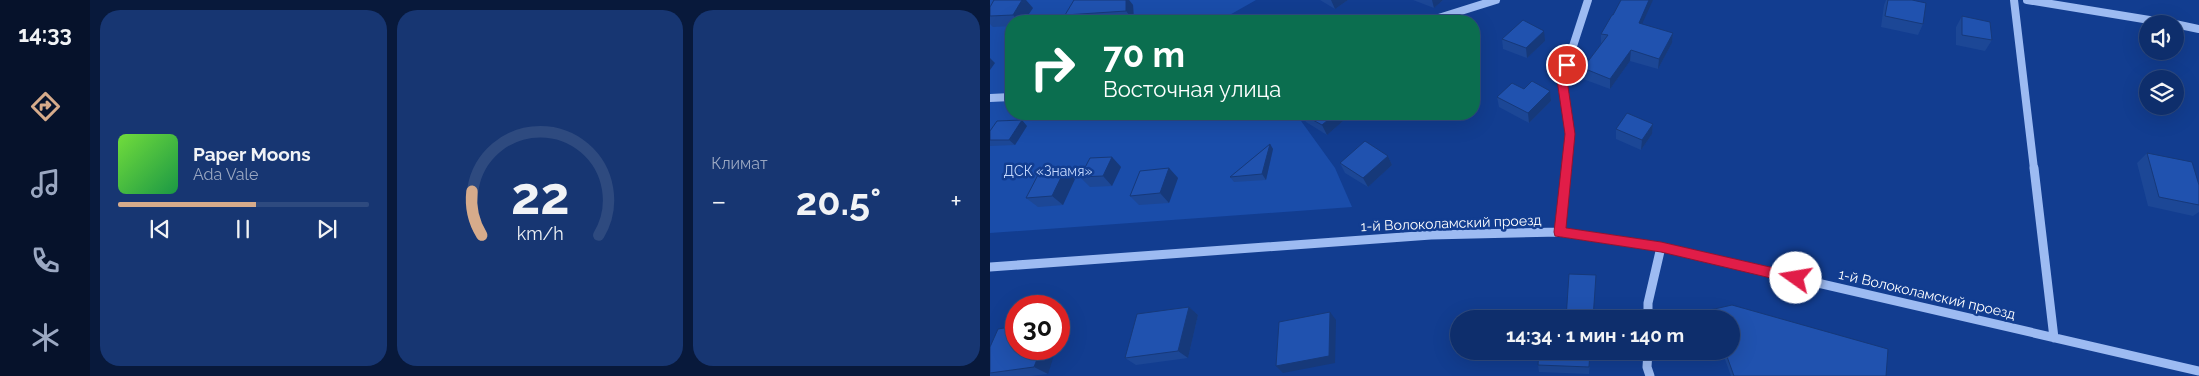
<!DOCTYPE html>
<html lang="ru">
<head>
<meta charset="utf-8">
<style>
  :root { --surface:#0e2e6c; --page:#173672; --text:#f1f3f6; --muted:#9ba8c2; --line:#2e4a7f; --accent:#d6ab8b }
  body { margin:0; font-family:Raleway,sans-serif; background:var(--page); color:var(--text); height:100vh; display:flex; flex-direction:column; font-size:19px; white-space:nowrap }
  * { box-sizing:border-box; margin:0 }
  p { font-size:16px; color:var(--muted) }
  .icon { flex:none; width:28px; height:28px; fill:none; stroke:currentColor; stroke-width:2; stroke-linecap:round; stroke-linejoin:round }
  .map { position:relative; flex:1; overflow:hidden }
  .panel { display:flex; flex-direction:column; gap:10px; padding:10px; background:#08193b; width:900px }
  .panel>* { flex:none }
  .guide { position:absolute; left:15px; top:15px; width:475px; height:105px; border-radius:20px; box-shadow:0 5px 20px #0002,0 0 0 1px var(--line); background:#0b6e4f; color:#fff; overflow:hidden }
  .tools { position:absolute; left:1149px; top:15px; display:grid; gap:10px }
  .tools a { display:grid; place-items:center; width:45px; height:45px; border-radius:50%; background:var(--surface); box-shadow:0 5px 20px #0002,0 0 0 1px var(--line); font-size:25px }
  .speed { position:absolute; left:15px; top:295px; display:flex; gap:10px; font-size:25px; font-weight:700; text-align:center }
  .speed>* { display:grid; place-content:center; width:65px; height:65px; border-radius:50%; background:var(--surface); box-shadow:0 5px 20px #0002,0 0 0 1px var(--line); line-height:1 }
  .speed .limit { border:8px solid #d22; background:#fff; color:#111 }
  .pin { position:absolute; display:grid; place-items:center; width:42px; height:42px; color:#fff; margin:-21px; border:2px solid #fff; border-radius:50%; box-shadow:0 1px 5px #0007 }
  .me { position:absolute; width:55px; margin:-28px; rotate:283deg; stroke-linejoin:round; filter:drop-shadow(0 0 4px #0008) }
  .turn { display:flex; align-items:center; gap:18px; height:105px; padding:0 15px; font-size:22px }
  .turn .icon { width:65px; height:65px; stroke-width:2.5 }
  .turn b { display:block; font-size:35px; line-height:42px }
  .big { font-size:38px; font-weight:700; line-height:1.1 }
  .panel .widget { flex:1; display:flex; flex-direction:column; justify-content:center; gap:8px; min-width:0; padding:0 18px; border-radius:20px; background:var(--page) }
  .panel .dial { align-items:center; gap:0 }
  .dial svg { height:130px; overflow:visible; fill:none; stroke:var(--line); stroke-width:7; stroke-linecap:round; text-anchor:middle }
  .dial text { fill:var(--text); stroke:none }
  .song { display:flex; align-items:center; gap:15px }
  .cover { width:60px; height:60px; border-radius:8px; background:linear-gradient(135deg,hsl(100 70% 55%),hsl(140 70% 35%)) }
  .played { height:5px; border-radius:2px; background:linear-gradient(90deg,var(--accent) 55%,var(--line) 55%) }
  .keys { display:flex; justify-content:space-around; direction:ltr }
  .heat { display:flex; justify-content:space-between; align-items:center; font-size:28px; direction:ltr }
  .panel .tiles { flex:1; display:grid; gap:10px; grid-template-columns:repeat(3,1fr) }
  .trip { position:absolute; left:460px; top:310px; width:290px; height:50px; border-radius:25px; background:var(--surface); box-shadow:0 5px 20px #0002,0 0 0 1px var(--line); font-weight:700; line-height:50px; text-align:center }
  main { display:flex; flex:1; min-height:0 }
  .tabs { display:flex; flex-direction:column; width:90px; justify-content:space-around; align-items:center; background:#06122b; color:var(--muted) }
  .tabs .icon { width:35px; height:35px }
  .tabs .current { color:var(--accent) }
  .tabs b { font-size:22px; color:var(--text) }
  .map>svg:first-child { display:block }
  .green { fill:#1a4daa }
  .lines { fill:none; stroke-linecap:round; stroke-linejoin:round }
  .minor-far1 { stroke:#9dbbf2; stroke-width:8 }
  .minor { stroke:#9dbbf2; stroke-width:9 }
  .wall { fill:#1c4796 }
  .shaded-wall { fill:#16397a }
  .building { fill:#2052af; stroke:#16397a }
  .route { fill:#e11d48; stroke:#92132f }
  .labels { text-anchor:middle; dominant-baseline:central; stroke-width:5; stroke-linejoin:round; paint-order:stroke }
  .park-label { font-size:14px; fill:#c4d8fd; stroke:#123d90 }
  .street-label { font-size:14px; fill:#fff; stroke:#123d90 }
</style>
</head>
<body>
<main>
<nav class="tabs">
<b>14:33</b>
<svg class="icon current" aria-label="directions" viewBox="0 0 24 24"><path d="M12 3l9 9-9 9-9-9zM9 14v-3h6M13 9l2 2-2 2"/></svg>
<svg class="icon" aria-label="music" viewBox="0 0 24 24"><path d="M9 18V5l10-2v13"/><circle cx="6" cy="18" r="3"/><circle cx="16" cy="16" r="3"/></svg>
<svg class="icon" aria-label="phone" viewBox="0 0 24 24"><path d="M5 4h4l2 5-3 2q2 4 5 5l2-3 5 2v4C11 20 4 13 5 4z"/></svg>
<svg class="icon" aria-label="climate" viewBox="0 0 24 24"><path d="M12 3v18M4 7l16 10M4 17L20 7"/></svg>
</nav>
<section class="panel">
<div class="tiles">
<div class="widget">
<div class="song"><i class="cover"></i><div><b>Paper Moons</b><p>Ada Vale</p></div></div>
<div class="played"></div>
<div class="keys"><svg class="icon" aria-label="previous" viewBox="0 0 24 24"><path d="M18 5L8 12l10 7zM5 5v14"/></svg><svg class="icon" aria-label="pause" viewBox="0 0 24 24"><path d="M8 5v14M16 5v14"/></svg><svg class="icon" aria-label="next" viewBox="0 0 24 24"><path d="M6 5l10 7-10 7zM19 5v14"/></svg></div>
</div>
<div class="widget dial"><svg viewBox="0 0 100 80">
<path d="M14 69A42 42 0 1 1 86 69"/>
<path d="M14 69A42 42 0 0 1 8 42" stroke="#d6ab8b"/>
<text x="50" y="56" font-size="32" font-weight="700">22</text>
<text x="50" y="72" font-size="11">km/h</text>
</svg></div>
<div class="widget"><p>Климат</p>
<div class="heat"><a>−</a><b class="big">20.5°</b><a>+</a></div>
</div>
</div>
</section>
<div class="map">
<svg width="1209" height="376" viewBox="0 0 1209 376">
  <rect width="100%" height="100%" fill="#123d90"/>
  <!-- green -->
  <path class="green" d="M0,0h266l-37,21h-208v93h285l39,54 17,39 -362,26z"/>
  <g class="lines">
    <!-- minor-far1 -->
    <path class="minor-far1" d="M1024,0l20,169
      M1037,0l147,24
      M439,21l67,-21
      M1185,24l24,5
      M0,98l21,-1
      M576,169l4,-35 -8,-54 26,-80"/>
    <!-- minor -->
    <path class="minor" d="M1044,168l20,170
      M570,232l7,-64
      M0,267l441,-32 129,-3 101,15 538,124
      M658,319v-16l13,-56
      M658,351l-1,16 3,9"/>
  </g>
  <!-- wall -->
  <path class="wall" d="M84,0h55l4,5 1,16h-64l-5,-6z
    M330,0h28l-13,9z
    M423,0h30l-9,8z
    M896,0h26l11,24 -5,11 -37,-8 3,-22z
    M0,7l43,1 -9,13h-13v5l-18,1 -3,-3z
    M972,16l30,24 -7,11 -29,-6v-18z
    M652,24l31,9 -1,10 -14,26 -28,-8 -20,28 -27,-10v-11l18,-24v-10z
    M512,39l43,2 -18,17 -24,-9z
    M534,89l26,2 1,10 -22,22 -30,-16 -2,-10z
    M311,114h49v1l-23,20 -21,-13z
    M663,124l-1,10 -11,16 -25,-11v-10z
    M37,126l-12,19 -25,1v-15z
    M280,144l3,5 -7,31 -32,2 -4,-5z
    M1157,153l52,32v27l-6,4 -45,-10 -11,-43z
    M398,156l4,9 -24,22 -23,-14 -5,-10z
    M122,157l9,10 -9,19 -22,1 -10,-10z
    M179,168l9,10 -9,25 -30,2 -9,-9z
    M85,179l-12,26 -25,2 -12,-9z
    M199,307l9,8 -10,43 -52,7 -11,-7z
    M720,310l176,66h-155l-9,-25h9v-32h-21l-2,-5z
    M26,326l32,48 -18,2h-40v-3z
    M549,351h52l-2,23 -50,-2 -1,-7z"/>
  <!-- shaded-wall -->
  <path class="shaded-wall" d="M32,0h4l7,8 -9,13h-6l-5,-6z
    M136,0h3l4,5 1,16 -8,-10z
    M341,0h17l-13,9z
    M442,0h11l-9,8z
    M659,0h4l-15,33 1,-10z
    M554,31l1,10 -18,17 -1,-10z
    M683,33l-1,10 -14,26 1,-10z
    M641,50l-1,11 -20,28v-10z
    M0,58l5,5 -5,7z
    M560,91l1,10 -22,22 -1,-10z
    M345,114h15v1l-23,20 -5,-10z
    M32,120l5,6 -12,19 -6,-5z
    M663,124l-1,10 -11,16 1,-10z
    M280,144l3,5 -7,31 -4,-6z
    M398,156l4,9 -24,22 -5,-9z
    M122,157l9,10 -9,19 -9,-10z
    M179,168l9,10 -9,25 -9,-10z
    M75,169l10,10 -12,26 -11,-9z
    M199,307l9,8 -10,43 -10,-7z
    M340,312l6,8 -1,43 -52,10 -7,-7z
    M69,327l4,2 -4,13z
    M51,349h15l-8,25 -14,-7z"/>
  <!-- building -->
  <path class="building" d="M4,0h28l-9,15 -23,1v-9z
    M84,0h52v11l-61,4z
    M631,0h28l-10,23 34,10 -14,26 -28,-9 -21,29 -27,-11 25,-33 -7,-1 11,-19h1z
    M898,0h24l14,3 -3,21 -38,-8z
    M972,16l28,6 2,18 -30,-5z
    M533,20l21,11 -18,17 -24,-9z
    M542,81l18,10 -22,22 -31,-16 15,-14 12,6z
    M637,113l26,11 -11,16 -26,-11z
    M312,114h33l-13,11z
    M32,120l-13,20h-19v-9l7,-10z
    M375,141l23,15 -25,22 -23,-15z
    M280,144l-8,30 -32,3z
    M1157,153l45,9 7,23v20l-40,-8z
    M122,157l-9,19 -23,1 10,-19z
    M179,168l-9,25 -30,3 10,-25z
    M75,169l-13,27 -26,2 14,-27z
    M579,274l27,1 -3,44h-27z
    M742,305l156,44 -2,27h-152l-9,-25h6v-32h-18l-3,-9z
    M199,307l-11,44 -53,7 12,-44z
    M340,312l-1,44 -53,10 3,-44z
    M26,326v23h25l-7,18 -44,6v-26l8,-18z
    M549,351h51l-1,16 -51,-2z"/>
  <!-- route -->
  <path class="route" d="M577,61l5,4 -5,15 8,54 -9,94 95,14 135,31 4,1 2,4 -2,4 -4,2 -135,-32 -106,-16 -1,-4 11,-98 -8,-54 5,-15z"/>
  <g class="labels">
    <!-- park labels -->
    <g class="park-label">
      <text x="58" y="171">ДСК «Знамя»</text>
    </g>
    <!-- street labels -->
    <g class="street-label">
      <text transform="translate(461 223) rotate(-2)">1-й Волоколамский проезд</text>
      <text transform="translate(937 294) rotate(13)">1-й Волоколамский проезд</text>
    </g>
  </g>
</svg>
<div class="tools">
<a><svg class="icon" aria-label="sound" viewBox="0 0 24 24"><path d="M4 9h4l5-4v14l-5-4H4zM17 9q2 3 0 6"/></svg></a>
<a><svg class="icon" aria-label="layers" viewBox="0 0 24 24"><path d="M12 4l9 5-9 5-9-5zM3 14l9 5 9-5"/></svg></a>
</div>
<div class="speed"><div class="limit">30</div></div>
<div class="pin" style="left:577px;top:65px;background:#d93025"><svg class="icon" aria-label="arrive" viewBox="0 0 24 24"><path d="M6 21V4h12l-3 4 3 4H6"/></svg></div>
<svg class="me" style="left:806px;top:278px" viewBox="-20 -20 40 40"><circle r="19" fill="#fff"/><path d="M0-13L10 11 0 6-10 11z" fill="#e11d48"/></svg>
<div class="trip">14:34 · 1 мин · 140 m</div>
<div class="guide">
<div class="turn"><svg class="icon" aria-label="right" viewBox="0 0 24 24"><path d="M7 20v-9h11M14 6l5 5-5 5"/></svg><div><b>70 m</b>Восточная улица</div></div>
</div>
</div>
</main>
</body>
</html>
